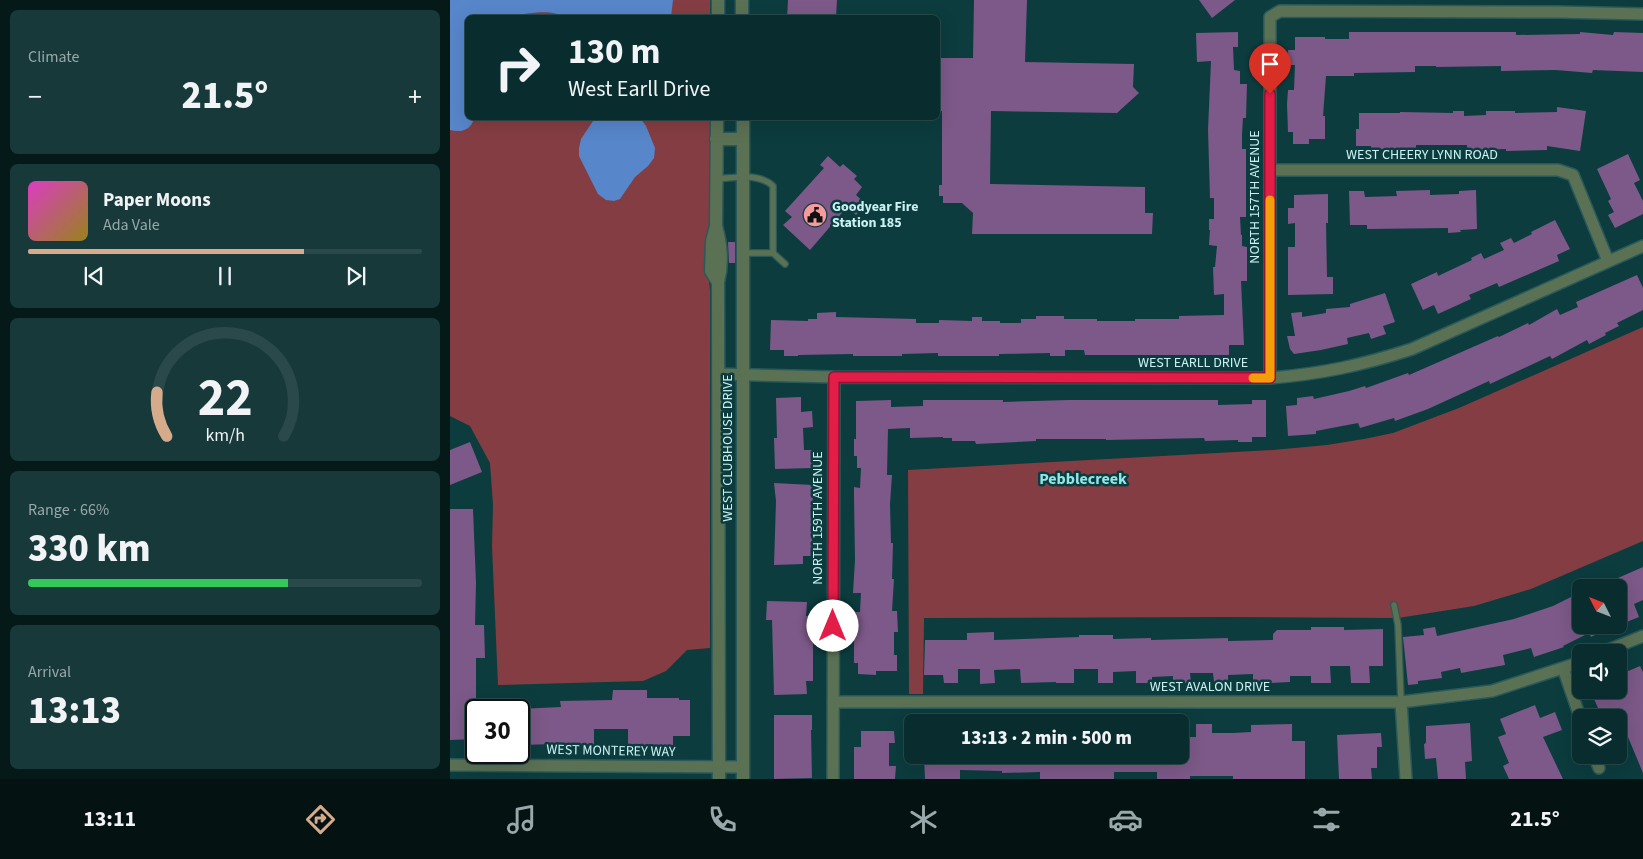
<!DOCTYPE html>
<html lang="en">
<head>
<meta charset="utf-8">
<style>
  :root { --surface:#092d2e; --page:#17393a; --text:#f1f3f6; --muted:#99a8aa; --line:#29494a; --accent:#d6ab8b }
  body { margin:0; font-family:"Source Sans 3",sans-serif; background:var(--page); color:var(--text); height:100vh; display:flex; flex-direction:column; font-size:19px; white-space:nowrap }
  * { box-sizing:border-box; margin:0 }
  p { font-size:16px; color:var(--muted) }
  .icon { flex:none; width:28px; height:28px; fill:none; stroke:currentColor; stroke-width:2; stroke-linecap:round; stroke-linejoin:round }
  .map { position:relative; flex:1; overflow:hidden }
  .sheet { display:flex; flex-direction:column; gap:10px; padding:10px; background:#051919; width:450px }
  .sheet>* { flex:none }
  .hud { position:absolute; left:15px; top:15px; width:475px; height:105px; border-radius:8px; box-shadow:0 5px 20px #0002,0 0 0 1px var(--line); background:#092d2e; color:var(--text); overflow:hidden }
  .needle { width:32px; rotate:312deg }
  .fabs { position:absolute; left:1122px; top:579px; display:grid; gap:10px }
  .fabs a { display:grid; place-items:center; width:55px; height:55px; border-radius:8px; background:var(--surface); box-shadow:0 5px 20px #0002,0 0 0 1px var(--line); font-size:25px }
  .speed { position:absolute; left:15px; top:699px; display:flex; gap:10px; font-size:25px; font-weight:700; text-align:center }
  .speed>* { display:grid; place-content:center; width:65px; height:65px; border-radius:50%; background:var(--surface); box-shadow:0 5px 20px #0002,0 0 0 1px var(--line); line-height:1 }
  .speed .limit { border:2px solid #111; border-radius:8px; background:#fff; color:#111 }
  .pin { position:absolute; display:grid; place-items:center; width:42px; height:42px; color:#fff; margin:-51px -21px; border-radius:50% 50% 50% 0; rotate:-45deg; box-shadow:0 0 5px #0007 }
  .pin .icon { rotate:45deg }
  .me { position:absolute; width:55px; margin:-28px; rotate:0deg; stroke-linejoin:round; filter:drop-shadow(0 0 4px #0008) }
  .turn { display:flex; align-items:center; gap:18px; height:105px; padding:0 20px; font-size:22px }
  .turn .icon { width:65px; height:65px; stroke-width:2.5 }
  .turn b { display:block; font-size:35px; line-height:42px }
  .big { font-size:38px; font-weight:800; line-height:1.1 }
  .sheet .card { flex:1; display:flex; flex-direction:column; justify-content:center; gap:8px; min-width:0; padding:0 18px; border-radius:8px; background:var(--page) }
  .sheet .dial { align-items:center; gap:0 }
  .dial svg { height:130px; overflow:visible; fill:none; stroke:var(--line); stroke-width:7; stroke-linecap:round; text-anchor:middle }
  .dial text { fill:var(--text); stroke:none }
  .song { display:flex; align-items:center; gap:15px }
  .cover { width:60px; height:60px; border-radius:8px; background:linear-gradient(135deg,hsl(310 70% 55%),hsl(50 70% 35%)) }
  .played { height:5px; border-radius:2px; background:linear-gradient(90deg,var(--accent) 70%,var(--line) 70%) }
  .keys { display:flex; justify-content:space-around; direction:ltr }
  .heat { display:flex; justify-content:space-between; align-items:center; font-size:28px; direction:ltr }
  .charge { height:8px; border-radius:4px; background:linear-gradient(90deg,#34c759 66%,var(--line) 0) }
  .trip { position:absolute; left:454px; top:714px; width:285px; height:50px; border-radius:8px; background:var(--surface); box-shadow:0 5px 20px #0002,0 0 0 1px var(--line); font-weight:800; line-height:50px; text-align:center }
  .menu { display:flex; height:80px; justify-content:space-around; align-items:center; background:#041212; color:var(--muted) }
  .menu .icon { width:35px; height:35px }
  .menu .current { color:var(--accent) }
  .menu b { font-size:22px; color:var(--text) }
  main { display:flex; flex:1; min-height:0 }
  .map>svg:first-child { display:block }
  .green { fill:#843e43 }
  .water { fill:#5786ca }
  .building { fill:#7c5988 }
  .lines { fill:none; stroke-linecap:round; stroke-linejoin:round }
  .service-casing { stroke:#2a595b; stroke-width:8 }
  .minor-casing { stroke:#2a595b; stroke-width:14 }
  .tertiary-casing { stroke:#2a595b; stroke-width:15 }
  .service { stroke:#5b7154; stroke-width:5.5 }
  .minor { stroke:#5b7154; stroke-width:11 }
  .tertiary { stroke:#5b7154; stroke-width:12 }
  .route-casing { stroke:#92132f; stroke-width:12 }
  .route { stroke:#e11d48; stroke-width:9 }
  .slow { stroke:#f59e0b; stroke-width:9 }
  .labels { text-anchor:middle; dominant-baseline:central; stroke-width:5; stroke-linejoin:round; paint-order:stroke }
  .street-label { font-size:14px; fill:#caf2f3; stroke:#0c3c3e }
  .poi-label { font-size:14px; font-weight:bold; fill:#caf2f3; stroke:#0c3c3e; text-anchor:start }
  .quarter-label { font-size:16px; font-weight:bold; fill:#91e6e8; stroke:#0c3c3e }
</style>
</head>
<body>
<main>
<section class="sheet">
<div class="card"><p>Climate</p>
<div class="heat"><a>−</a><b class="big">21.5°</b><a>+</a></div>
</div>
<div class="card">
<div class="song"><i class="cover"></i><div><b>Paper Moons</b><p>Ada Vale</p></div></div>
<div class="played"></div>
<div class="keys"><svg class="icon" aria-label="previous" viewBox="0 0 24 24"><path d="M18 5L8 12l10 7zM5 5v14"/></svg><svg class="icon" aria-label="pause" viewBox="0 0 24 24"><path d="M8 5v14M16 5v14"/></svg><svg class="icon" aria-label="next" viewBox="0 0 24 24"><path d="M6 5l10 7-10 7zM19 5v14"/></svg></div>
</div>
<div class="card dial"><svg viewBox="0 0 100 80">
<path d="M14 69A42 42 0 1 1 86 69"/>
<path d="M14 69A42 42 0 0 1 8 42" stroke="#d6ab8b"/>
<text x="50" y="56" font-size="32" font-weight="700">22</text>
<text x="50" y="72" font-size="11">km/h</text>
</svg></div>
<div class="card"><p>Range · 66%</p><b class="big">330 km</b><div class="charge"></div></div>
<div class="card"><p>Arrival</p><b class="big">13:13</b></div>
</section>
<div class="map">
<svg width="1193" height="779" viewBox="0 0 1193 779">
  <rect width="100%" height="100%" fill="#0c3c3e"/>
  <!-- green -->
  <path class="green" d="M0,0h260v17l-242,1v100h242v118l-6,28 5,16 1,11v357l-23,2 -21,21 -23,10 -145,4 -6,-139 1,-41 -3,-42 -20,-37 -20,-10z
    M1193,327v214l-112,48 -57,17 -76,12 -172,-1 -302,1 -1,76h-14l-1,-224 365,-20 54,-5 37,-6 29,-6 66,-25z"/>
  <!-- water -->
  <path class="water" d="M0,0h223l-2,17 -107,1c-11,-12 -50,-2 -65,0 -10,1 -21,0 -31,0v100h6c-3,12 -12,15 -24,12z
    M145,118h45l6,8 9,22 -1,10 -6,8 -13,11 -15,22 -6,2 -8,-1 -8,-6 -19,-38v-8l2,-9z"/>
  <!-- building -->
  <path class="building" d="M338,0h49l-1,18h-49z
    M524,0h53l-2,62 109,2 -1,23 6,6 -22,20 -126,-2 -1,73 155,3v26h8l-1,21h-180l1,-21 -11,-10h-19v-7h-4v-11h3v-74h-4v-53h35z
    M749,0h36l-23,18z
    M788,32v15h-5l1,23 6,1v13h7l-1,34h-3l-1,16v15h4v68h-6l1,18h1v11l5,1v34h-6l3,64h-15v10h-144l-1,-5h-19v6h-15v-3l-51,1v2h-61v-3l-36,1v2h-49v-2l-55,1v1h-14v-6h-14l1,-30 37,1v-2h9v-6l19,-1v5l80,2v4h23v-3l33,1v-4h10v4h18v2h21v-4h15v-3h28v3h33v2h38v-2h44v-3l45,-1v-21l-10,1 -1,-28h2l2,-21 -8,-1 1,-15h-1v-11h5v-21h-4l-2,-68 3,-69 -14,1 -1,-29z
    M899,32h167v3l64,-1v-2l33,3 1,-3 29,1v39l-50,-2 -1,3 -36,-3 -55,1v-5l-65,1v-1h-21v6l-61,1v3h-28l-3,40h2v23h-16v5h-16v-12h-5l-1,-28 1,-14h6l1,-25h-7v-15h7v-13h30v2h24z
    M1107,107l29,4 -6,40 -33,-5v4l-41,1v-2l-39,1v-5h-51v3l-32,1h-13v-3h-15v-17h3v-16h41v-1l53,1v-2h11v5l22,-1v-4h29v2l42,-1z
    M1178,154l12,26 -6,3 9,18v13l-28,14 -7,-13 6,-3 -6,-11 3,-2 -14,-30z
    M378,156l12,11 3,-3 14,12 -3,3 8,8 -6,8 10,9 -10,11 -9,-8 -37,43 -27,-25 9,-8 -7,-6 39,-43 -4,-3z
    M980,190v5l29,-1v-3l17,-1 1,39 -17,1 1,2 -13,1v-5l-81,1v-4h-17l-1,-34h15l1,6 32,-1 -1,-5z
    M878,194v29h-2l1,54h6v17l-45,1v-48h7v-24l-7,1v-16h6v-13z
    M1105,220l15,29 -13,6 2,6 -60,26 -2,-4 -28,12 2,4 -33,15 -4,-9 -11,5 -12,-26 26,-12 1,4 34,-16 -1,-2 10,-5 3,6 20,-9 -4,-7 11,-5 3,5 18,-9 -1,-2z
    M278,242h7v21h-6z
    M1187,275l6,13v22l-26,13 2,3 -14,7 1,2 -17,9 -2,-4 -35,19 -2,-3 -60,28 -1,-3 -61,28 -33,12 -1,-3 -34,10 -2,-5 -42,8v3l-28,2 -2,-30 11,-1v-7l16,-2 1,3 35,-8 16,-5 1,2 42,-15 1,2 89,-39 1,1 29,-14 1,2 28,-16 3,6 18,-8 -2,-5z
    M935,293l10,29 -12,4 3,8 -15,5 -2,-6 -22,5 1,6 -27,6 -27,4 -4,-5 -3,-13h8l-4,-23 11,-1v5l24,-4v-4l24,-2v-3z
    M351,397v15l11,-1 1,16 -10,1 1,22h9v18l-38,1 -1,-31h3l-1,-40z
    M441,400v7l32,-1v-6h80v2l66,-2h149v5l34,-1v-4h14v37h-14v5h-14v-2l-33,1 -1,-3 -98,2v-1h-70v2l-60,3 -1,-3h-23v-3h-9v-1l-33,1v-10l-22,1 -1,46h5l-2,29 1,39h2l-1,36h2l-2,32h5l1,21h-4v23h3v16h-21v4l-18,-1v-11h-4v-51h6l1,-19h-8l2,-33 -1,-63v-10l6,1 1,-20h-4v-12h-3v-17h2v-38z
    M20,442l12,30 -32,13v-35z
    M324,483l39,2 -1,71h-9v8l-29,1 2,-64z
    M0,509h23l3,74 -1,42h9l1,33h-9v81l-26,1z
    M1193,567v33l-9,4 5,13 -15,6 -5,-12v-23h-24z
    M1131,592v33h34l-24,12 -2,-4 -26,13 1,1 -30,10 -3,-9 -28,7 2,10 -44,8 -1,-5 -19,4 1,6 -24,3v3l-10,1 -5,-48 21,-2 -1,-6 12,-2 2,9 77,-17 39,-13z
    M317,601l40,1 -1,14h7v65h-7l1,13 -33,1 -2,-75h-6z
    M861,627h33v3l39,-1v37h-14l1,17h-19l-1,-17h-20l1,17h-20v-7h-21v6l-37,2v-10l-25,1v7h-14l-1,-9h-23l1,10h-18v-7l-21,1v6h-16v-12l-23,1v11h-15v-14h-24v14h-18v-1l-35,1 -1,-14 -26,1 1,13 -15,1v-15h-22v14h-14l-1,-8h-19l1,-35h42v-7l27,-1v8l85,-3v-2h34v4l38,-1v2l77,-2v3l45,-1v-6l4,-4h34z
    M1190,666l3,6v101l-15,-36 -9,4v-31l-17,7 -8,-18 21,-9h4v-15z
    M163,690h34v8h32v2h11v36h-17v9h-45v-16h-34v16l-37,1v-2l-38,1v-36l42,-2 -1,-6 52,-1z
    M1085,705l5,13 15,-6 7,18 -19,7 20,42h-54l-6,-13 6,-3 -11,-26 8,-3 -6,-15z
    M324,715h38v15h-1l1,48 -38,1z
    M1020,723l2,38 -7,1 1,17h-28l-2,-21 -11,1 -1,-15 2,-1v-17z
    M746,724h16v9h21l18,-1v-7l41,-1v17h13v38h-72v-3h-43v3h-33v-7h-43v7h-74v-7l-38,1v-2l-42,-1v9h-35l-1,-24h256v-18h16z
    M411,731h33l1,12h-6v23h7l-1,13h-41v-32h7z
    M931,733l1,14h-5v21h-6l1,11h-33l-2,-44z"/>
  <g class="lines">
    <!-- service casing -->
    <g class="service-casing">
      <path id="service" d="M266,179c19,-1 42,-7 57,7v67
        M293,253h30l12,11
        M944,605l4,20 3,77"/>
    </g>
    <!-- minor casing -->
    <g class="minor-casing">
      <path id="minor" d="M820,170h288l15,5 35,86
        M268,374l116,3 436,1c51,-4 93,-13 142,-29l231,-103
        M820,378v-361l10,-6 277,1 86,2
        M1153,652l40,-16
        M1113,668l18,52
        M383,702h568l91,-11 89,-29
        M951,702l5,77
        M1144,755l5,13
        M0,765l293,2
        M383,779l1,-402"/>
    </g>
    <!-- tertiary casing -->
    <g class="tertiary-casing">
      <path id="tertiary" d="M292,0v18
        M268,18v-18
        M267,118l-1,108 -4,15 -1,30 7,11
        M293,118v661
        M266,139h27
        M266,226c5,18 7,37 2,56l1,497"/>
    </g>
    <!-- service -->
    <use href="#service" class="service"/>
    <!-- minor -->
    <use href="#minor" class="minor"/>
    <!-- tertiary -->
    <use href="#tertiary" class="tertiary"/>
  </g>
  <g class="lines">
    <!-- route casing -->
    <g class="route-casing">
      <path id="route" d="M383,626l1,-249 436,1v-284"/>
    </g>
    <!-- route -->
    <use href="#route" class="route"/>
    <!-- slow -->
    <path class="slow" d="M803,378h17v-178"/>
  </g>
  <!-- icons -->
  <defs>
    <g id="civic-disc" transform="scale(1.25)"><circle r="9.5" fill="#f59b9e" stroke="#0c3c3e"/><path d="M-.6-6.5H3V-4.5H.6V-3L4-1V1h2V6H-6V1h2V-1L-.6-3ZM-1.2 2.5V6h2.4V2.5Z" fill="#111"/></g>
  </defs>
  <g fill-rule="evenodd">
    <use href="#civic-disc" x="365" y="215"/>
  </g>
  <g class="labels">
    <!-- street labels -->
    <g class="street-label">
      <text x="972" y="155">WEST CHEERY LYNN ROAD</text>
      <text transform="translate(805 197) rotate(-90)">NORTH 157TH AVENUE</text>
      <text x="743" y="363">WEST EARLL DRIVE</text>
      <text transform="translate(278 448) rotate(-90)">WEST CLUBHOUSE DRIVE</text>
      <text transform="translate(368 518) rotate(-90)">NORTH 159TH AVENUE</text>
      <text x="760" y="687">WEST AVALON DRIVE</text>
      <text transform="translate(161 751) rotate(1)">WEST MONTEREY WAY</text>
    </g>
    <!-- poi labels -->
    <g class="poi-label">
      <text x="382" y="207">Goodyear Fire<tspan x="382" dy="16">Station 185</tspan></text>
    </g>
    <!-- quarter labels -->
    <g class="quarter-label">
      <text x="633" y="479">Pebblecreek</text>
    </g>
  </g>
</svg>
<div class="fabs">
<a><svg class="needle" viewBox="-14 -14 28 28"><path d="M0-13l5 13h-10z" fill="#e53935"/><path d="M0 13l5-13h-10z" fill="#99a8aa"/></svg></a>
<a><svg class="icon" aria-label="sound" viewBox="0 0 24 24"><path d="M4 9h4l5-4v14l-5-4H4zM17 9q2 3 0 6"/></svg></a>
<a><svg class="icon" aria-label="layers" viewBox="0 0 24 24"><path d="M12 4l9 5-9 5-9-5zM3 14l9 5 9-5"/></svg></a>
</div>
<div class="speed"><div class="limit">30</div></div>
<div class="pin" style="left:820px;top:94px;background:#d93025"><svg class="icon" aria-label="arrive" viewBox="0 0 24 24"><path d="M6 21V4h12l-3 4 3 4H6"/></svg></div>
<svg class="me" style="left:383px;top:626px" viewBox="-20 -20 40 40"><circle r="19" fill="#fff"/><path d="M0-13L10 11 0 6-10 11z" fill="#e11d48"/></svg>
<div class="trip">13:13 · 2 min · 500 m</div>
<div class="hud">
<div class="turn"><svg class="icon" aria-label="right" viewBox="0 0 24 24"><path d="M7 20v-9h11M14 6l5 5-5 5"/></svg><div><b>130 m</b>West Earll Drive</div></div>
</div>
</div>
</main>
<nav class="menu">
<b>13:11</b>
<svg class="icon current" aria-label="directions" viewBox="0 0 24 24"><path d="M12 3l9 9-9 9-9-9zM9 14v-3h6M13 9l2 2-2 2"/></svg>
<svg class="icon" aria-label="music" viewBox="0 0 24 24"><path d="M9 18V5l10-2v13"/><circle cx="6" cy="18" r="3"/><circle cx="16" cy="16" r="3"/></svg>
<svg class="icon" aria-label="phone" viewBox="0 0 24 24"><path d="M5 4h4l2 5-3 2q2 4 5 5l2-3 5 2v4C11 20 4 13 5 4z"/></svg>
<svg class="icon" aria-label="climate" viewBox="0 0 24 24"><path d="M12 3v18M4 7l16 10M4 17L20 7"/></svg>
<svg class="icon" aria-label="car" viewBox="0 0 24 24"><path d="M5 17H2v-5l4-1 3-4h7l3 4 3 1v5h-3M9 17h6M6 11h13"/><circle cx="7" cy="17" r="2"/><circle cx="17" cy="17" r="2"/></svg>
<svg class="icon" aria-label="filters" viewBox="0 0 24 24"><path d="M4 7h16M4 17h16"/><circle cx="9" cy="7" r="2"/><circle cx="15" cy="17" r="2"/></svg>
<b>21.5°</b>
</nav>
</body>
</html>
